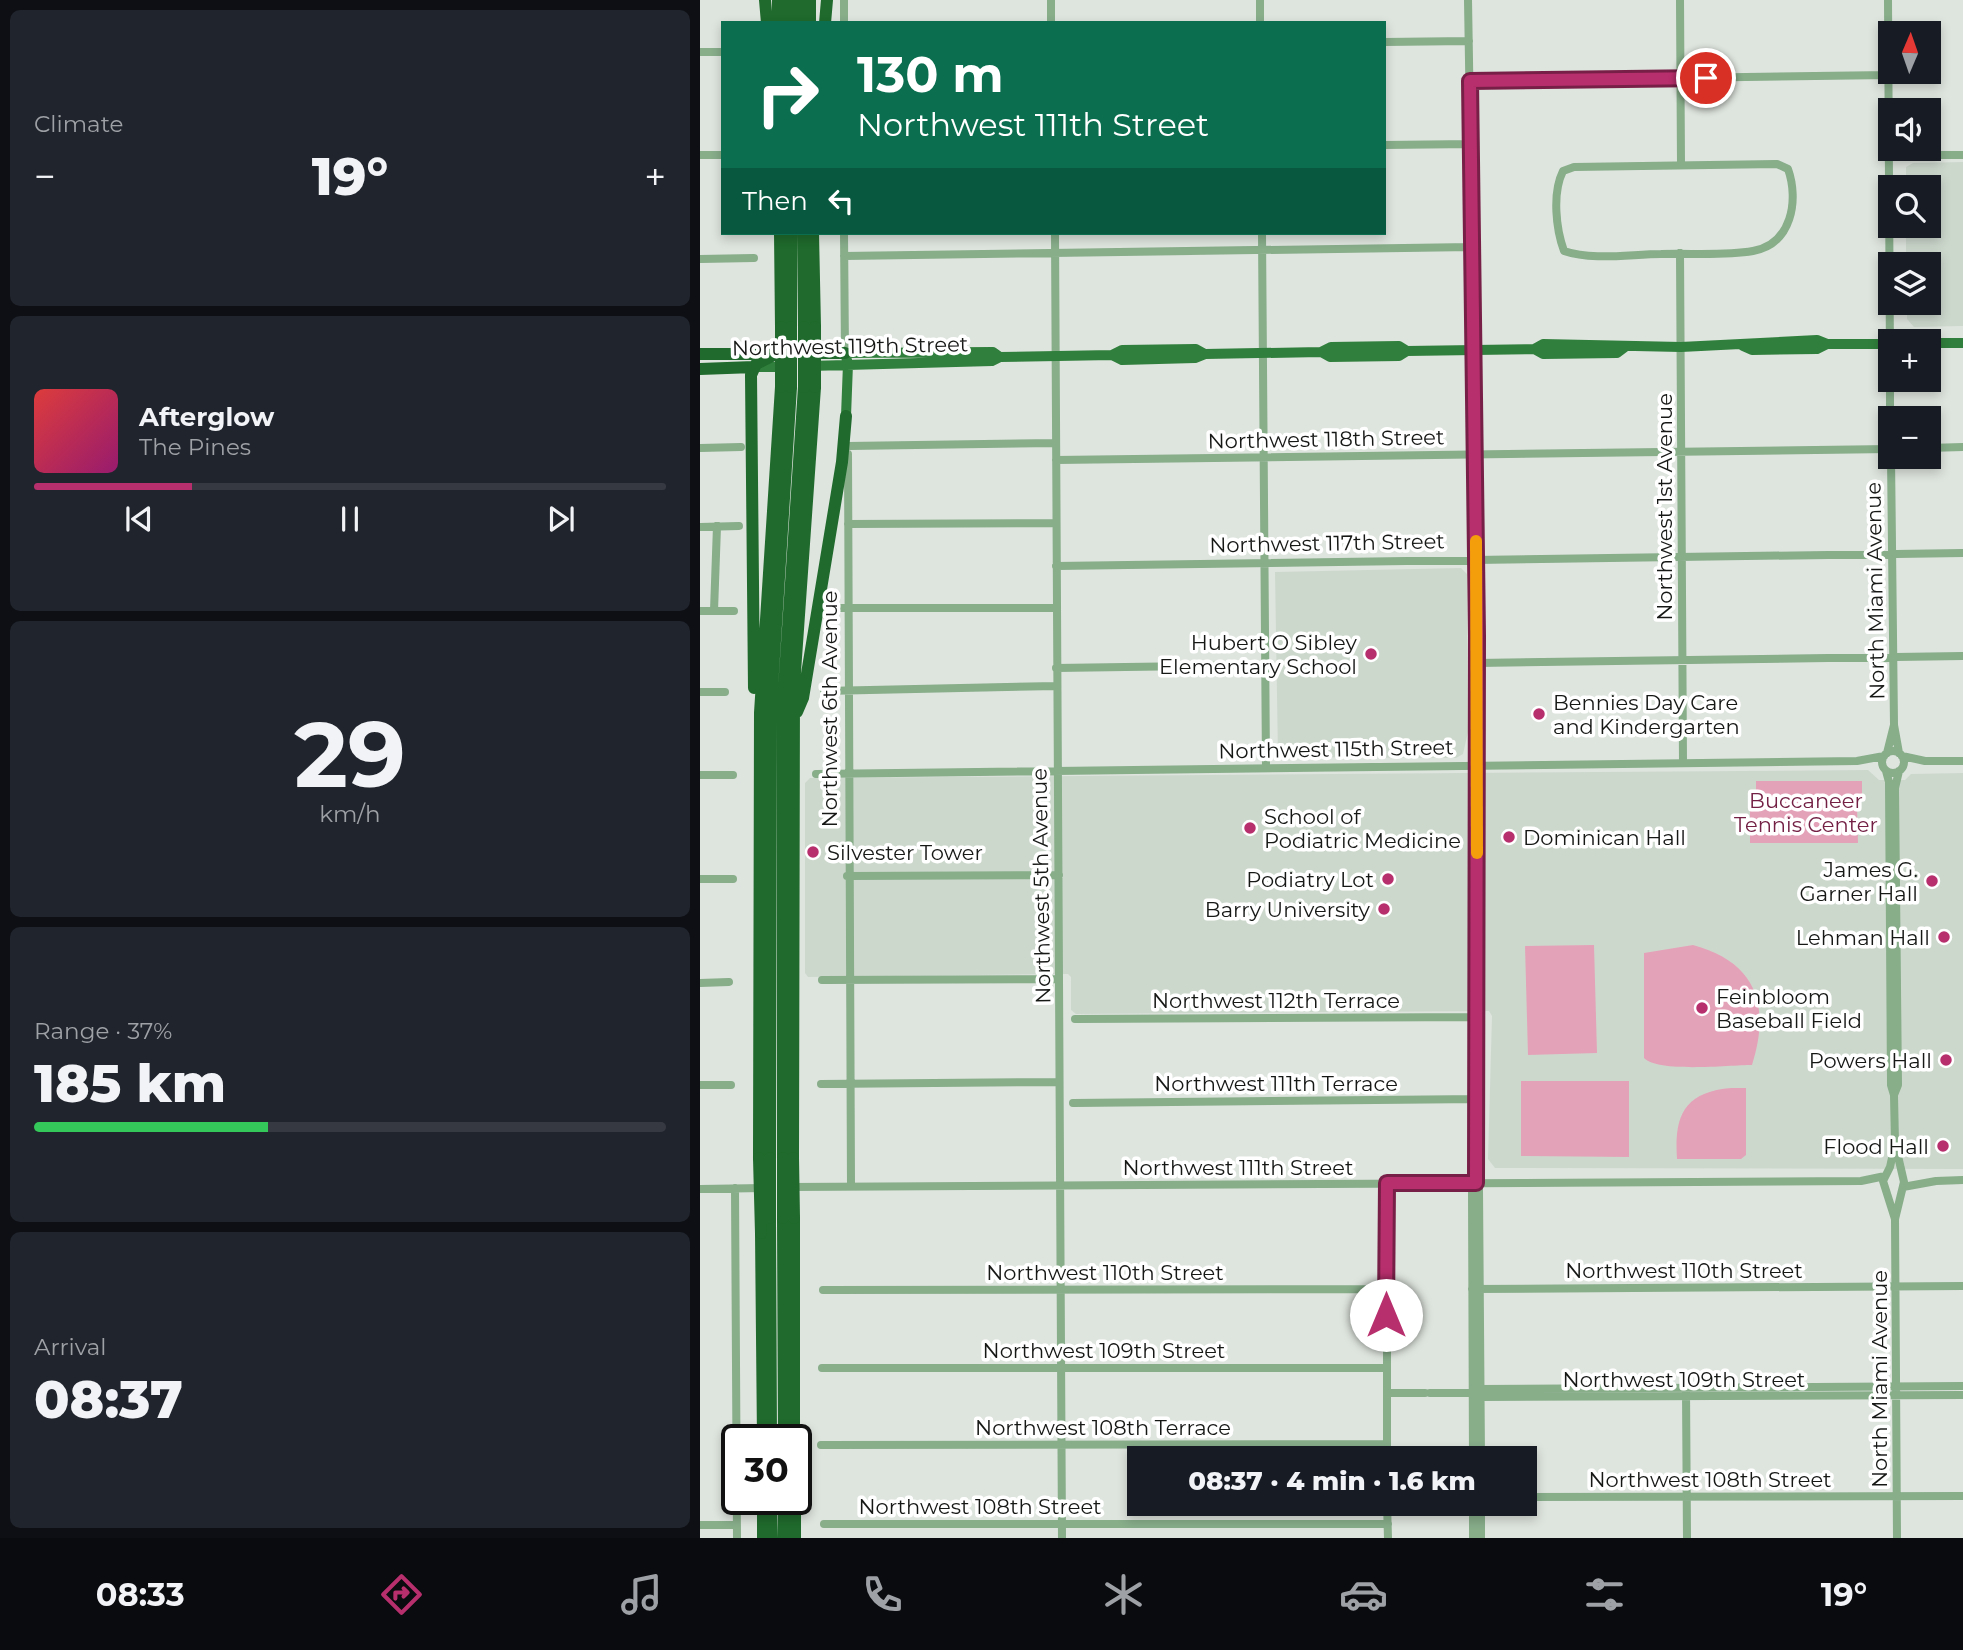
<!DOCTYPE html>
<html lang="en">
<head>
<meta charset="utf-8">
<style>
  :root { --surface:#171b24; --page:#20242c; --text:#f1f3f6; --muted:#9ea1a6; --line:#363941; --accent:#b82f6d }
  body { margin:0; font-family:Montserrat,sans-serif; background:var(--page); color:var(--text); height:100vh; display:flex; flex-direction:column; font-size:26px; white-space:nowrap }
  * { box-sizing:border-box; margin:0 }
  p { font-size:23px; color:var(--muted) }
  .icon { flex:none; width:38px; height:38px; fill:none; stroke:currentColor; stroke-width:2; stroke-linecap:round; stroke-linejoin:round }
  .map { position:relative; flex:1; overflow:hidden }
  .sheet { display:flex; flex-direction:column; gap:10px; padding:10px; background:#0d0f14; width:700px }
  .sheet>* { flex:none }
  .top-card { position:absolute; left:21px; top:21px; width:665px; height:214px; border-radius:0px; box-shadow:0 4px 10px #0003; background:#0b6e4f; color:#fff; overflow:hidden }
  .needle { width:46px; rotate:2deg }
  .controls { position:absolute; left:1178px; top:21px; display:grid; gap:14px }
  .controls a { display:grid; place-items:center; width:63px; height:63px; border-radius:0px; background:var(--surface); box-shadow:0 4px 10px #0003; font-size:35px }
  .speed { position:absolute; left:21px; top:1424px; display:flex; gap:14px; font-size:35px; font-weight:700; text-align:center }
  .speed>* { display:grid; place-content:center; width:91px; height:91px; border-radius:50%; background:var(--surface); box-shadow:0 4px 10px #0003; line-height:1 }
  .speed .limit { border:4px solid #111; border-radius:10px; background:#fff; color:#111 }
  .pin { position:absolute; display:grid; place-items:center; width:60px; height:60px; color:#fff; margin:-30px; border:4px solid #fff; border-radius:50%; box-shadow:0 2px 7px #0007 }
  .me { position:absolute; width:77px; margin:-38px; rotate:0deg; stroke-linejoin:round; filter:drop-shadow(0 0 5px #0008) }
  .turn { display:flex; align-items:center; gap:24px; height:147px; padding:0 21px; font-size:32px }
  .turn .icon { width:91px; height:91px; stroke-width:2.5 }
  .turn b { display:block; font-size:49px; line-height:60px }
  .then { display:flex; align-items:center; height:66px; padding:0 21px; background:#0003; gap:14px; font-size:26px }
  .big { font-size:52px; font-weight:800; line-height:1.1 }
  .sheet .tile { flex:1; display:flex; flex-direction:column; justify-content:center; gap:10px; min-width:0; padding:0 24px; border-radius:10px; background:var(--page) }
  .sheet .dial { align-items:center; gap:0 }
  .dial b { font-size:91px; line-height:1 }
  .song { display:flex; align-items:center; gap:21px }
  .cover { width:84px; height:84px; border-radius:10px; background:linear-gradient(135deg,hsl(0 70% 55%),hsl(320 70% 35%)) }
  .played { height:7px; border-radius:4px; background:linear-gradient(90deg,var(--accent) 25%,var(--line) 25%) }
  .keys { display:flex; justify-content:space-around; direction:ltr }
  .heat { display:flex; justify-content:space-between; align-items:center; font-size:38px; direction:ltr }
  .charge { height:10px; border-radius:5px; background:linear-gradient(90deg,#34c759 37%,var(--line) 0) }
  .trip { position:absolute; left:427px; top:1446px; width:410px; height:70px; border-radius:0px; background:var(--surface); box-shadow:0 4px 10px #0003; font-weight:800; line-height:70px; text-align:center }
  .dock { display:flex; height:112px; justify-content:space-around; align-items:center; background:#090b0e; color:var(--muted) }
  .dock .icon { width:49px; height:49px }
  .dock .on { color:var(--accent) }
  .dock b { font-size:32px; color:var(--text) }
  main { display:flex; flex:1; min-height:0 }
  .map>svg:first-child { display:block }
  .built { fill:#cdd8cd }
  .green { fill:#e4a2b8 }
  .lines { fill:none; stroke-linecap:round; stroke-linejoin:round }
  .minor { stroke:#87ad89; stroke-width:8 }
  .major { stroke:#307f3c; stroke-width:10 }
  .highway { stroke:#1f6a2c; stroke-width:12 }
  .highway-bridge { stroke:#1f6a2c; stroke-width:12 }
  .route-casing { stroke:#781f47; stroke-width:18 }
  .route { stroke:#b82f6d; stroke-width:12 }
  .slow { stroke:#f59e0b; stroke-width:12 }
  .poi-dot { fill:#b82f6d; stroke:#fff; stroke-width:2.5 }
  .labels { text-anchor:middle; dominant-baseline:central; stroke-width:7; stroke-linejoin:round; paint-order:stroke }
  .street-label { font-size:21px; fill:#161816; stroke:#fff }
  .poi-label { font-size:21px; fill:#161816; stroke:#fff; text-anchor:end }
  .park-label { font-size:21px; fill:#732044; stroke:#fff }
</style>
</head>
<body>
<main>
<section class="sheet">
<div class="tile"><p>Climate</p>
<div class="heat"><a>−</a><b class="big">19°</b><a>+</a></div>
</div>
<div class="tile">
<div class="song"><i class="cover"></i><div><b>Afterglow</b><p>The Pines</p></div></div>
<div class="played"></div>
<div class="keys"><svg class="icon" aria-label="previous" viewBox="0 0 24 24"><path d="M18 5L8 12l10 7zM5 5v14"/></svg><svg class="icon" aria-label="pause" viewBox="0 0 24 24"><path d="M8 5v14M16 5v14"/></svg><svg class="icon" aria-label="next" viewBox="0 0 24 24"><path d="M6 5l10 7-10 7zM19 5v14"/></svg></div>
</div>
<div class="tile dial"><b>29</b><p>km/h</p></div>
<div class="tile"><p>Range · 37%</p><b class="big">185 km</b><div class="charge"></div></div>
<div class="tile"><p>Arrival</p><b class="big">08:37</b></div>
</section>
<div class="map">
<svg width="1263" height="1538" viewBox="0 0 1263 1538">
  <rect width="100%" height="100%" fill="#dee4de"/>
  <!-- built -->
  <path class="built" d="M1263,162v164l-49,1 -7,-8v-16h21v-39h-22v-38h22v-39h-22v-20l7,-4z
    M761,568l6,6 1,158 -5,22 -7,4 -178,-1 -3,-185z
    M1168,770l11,10h26l6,-6 52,-1v396l-468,-1 -7,-9 4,-143 -3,-5 -413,3 -5,-4v-33l-3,-3 -260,3 -3,-4v-190l5,-5z"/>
  <!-- green -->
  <path class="green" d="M1056,781h106v18l-5,7 1,37h-108v-37l6,-1z
    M894,945l3,108 -69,2 -3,-109z
    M993,945c63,17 78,60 59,120 -22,0 -94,8 -108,-7v-105z
    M821,1081h108v76l-108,-1z
    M1031,1088h15v67l-5,4h-64c-3,-43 7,-67 54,-71z"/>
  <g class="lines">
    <!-- minor -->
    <path class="minor" d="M144,0v23
      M351,0v23
      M768,0l8,484 3,615 -3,84 -4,6 1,269
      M980,0l1,164
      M1188,0l2,362
      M560,23v-23
      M684,42l85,-1
      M0,52h23
      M770,81l419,-6
      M684,145l88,-1
      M0,155h23
      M1189,155h74
      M1077,164l11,5c11,31 4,75 -35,82 -29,5 -62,2 -92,3 -30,0 -68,7 -97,-3 -8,-22 -12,-58 -1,-80l11,-4z
      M144,233l1,120
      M355,233l7,1305
      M562,233l4,534
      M980,253l3,509
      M144,256l627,-9
      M0,259l54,-1
      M1190,380v38
      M148,446l208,-3
      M0,448l41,-1
      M1228,448l35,-1
      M148,454l3,732
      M1191,457l3,268 5,28
      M356,460l834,-11
      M148,524l208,-1
      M0,527l39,-1
      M356,566l907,-13
      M130,608h226
      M0,611h34
      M14,611l3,-85
      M777,663l486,-7
      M356,668l209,-3
      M124,691l232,-5
      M0,692h25
      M1182 762a11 11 0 1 1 22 0a11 11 0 1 1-22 0Z
      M1187,753l7,-28
      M1202,756l23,5h38
      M1186,771l3,11 2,303 3,10
      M116,774l1041,-13 27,-5
      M0,775h33
      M147,876l212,-1
      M0,879h33
      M122,980l237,-1
      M0,983l29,-1
      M375,1019l403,-2
      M121,1084l237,-2
      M0,1085h31
      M373,1103l406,-4
      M1195,1144l-5,23 -7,14 12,38
      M776,1183l3,7 2,268
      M90,1187l1071,-6 24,-5
      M1203,1187l33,-6 27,-1
      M35,1188l2,350
      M0,1189l64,-1
      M772,1289l491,-3
      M123,1290l563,-1
      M122,1368h564
      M986,1390l1,148
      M687,1393h38
      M730,1393h42l8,-4 483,-3
      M772,1393l8,4 483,-2
      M121,1445l565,-1
      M687,1458v-275
      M824,1497l439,-1
      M687,1503l1,35
      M773,1503v35
      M781,1503v35
      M124,1524h564
      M0,1525h37
      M1197,1538l-2,-319 9,-37 -9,-39 -1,-48 4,-10 -3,-297 4,-17"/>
    <!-- major -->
    <path class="major" d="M1228,343h35
      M1043,346l9,4 65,-1 10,-5
      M834,349l9,-5 138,3 136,-7 10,4h63
      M621,352l10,-5 68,-1 8,5 127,-2 9,5 74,-1 8,-6
      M412,355l10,5 73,-2 10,-4
      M110,366l182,-5 8,-4
      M54,367h34
      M146,416l2,-52 -3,-11 148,-1 7,5 112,-2 10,-5 74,-1 9,5 116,-2 9,5 69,-1 8,-5"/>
    <!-- highway -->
    <path class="highway" d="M65,0l2,23
      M78,0v23
      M89,0v23
      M101,0v23
      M110,23v-23
      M125,23l2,-23
      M80,233l1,94
      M91,233v94
      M103,233l1,94
      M113,233l2,94
      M105,353h40
      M0,354h73
      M0,369l54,-2
      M54,688l-3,-313 5,-11 20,-10
      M97,712l6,-14 39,-236 4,-46
      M59,1158l1,-445 21,-326
      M70,1158v-438l21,-333
      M83,1158l-1,-439 22,-332
      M93,1158l1,-472 21,-299
      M70,1218l1,222
      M83,1218l1,222
      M94,1218v222
      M61,1233l2,207
      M63,1500v38
      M71,1500l1,38
      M84,1500v38
      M95,1500v38"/>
    <!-- highway-bridge -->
    <path class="highway-bridge" d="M81,327v60
      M91,387v-60
      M104,387v-60
      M115,387v-60
      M59,1158l2,75
      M70,1158v60
      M83,1158v60
      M93,1158l1,60"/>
  </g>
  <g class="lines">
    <!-- route casing -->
    <g class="route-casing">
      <path id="route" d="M686,1315l1,-132h89l1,-548 -7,-554 236,-3"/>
    </g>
    <!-- route -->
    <use href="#route" class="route"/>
    <!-- slow -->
    <path class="slow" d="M776,541l1,312"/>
  </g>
  <!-- markers -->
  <g class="poi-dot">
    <circle cx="671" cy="654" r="7"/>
    <circle cx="839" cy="714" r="7"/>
    <circle cx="550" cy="828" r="7"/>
    <circle cx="809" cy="837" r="7"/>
    <circle cx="113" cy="852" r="7"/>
    <circle cx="688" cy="879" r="7"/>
    <circle cx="1232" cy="881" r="7"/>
    <circle cx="684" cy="909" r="7"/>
    <circle cx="1244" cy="937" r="7"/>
    <circle cx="1002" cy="1008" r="7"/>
    <circle cx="1246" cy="1060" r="7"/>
    <circle cx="1243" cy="1146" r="7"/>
  </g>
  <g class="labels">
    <!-- street labels -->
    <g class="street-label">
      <text transform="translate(150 346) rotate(-1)">Northwest 119th Street</text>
      <text transform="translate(626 439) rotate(-1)">Northwest 118th Street</text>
      <text transform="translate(964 507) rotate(-90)">Northwest 1st Avenue</text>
      <text transform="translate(627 543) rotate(-1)">Northwest 117th Street</text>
      <text transform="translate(1175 591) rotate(-91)">North Miami Avenue</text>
      <text transform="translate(129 709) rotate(-90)">Northwest 6th Avenue</text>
      <text transform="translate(636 749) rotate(-1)">Northwest 115th Street</text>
      <text transform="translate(341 886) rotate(-91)">Northwest 5th Avenue</text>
      <text x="576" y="1000">Northwest 112th Terrace</text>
      <text x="576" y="1083">Northwest 111th Terrace</text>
      <text x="538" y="1167">Northwest 111th Street</text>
      <text x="984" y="1270">Northwest 110th Street</text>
      <text x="405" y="1272">Northwest 110th Street</text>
      <text x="404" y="1350">Northwest 109th Street</text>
      <text x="984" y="1379">Northwest 109th Street</text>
      <text transform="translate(1179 1379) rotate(-90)">North Miami Avenue</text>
      <text x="403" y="1427">Northwest 108th Terrace</text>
      <text x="1010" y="1479">Northwest 108th Street</text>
      <text x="280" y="1506">Northwest 108th Street</text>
    </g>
    <!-- poi labels -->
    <g class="poi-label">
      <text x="657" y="642">Hubert O Sibley<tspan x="657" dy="24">Elementary School</tspan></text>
      <text x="853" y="702" text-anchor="start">Bennies Day Care<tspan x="853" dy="24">and Kindergarten</tspan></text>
      <text x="564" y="816" text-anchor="start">School of<tspan x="564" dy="24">Podiatric Medicine</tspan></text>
      <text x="823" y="837" text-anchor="start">Dominican Hall</text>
      <text x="127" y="852" text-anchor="start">Silvester Tower</text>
      <text x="1218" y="869">James G.<tspan x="1218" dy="24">Garner Hall</tspan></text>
      <text x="674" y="879">Podiatry Lot</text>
      <text x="670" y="909">Barry University</text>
      <text x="1230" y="937">Lehman Hall</text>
      <text x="1016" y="996" text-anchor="start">Feinbloom<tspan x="1016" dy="24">Baseball Field</tspan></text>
      <text x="1232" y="1060">Powers Hall</text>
      <text x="1229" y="1146">Flood Hall</text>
    </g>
    <!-- park labels -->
    <g class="park-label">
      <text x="1106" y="800">Buccaneer<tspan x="1106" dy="24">Tennis Center</tspan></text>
    </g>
  </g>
</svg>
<div class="controls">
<a><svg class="needle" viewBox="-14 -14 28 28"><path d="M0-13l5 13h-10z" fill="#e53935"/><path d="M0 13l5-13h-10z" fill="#9ea1a6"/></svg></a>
<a><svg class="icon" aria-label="sound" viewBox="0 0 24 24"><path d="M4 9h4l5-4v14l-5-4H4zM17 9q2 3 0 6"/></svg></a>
<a><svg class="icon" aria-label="search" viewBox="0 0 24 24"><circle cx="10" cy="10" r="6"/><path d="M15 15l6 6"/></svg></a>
<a><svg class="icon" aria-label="layers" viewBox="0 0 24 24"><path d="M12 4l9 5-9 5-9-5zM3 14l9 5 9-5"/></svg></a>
<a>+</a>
<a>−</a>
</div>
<div class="speed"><div class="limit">30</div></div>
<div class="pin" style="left:1006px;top:78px;background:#d93025"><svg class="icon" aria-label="arrive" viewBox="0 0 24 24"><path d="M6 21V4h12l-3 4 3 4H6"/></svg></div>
<svg class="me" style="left:686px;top:1315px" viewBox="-20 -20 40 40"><circle r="19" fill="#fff"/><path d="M0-13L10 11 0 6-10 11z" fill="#b82f6d"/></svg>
<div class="trip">08:37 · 4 min · 1.6 km</div>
<div class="top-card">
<div class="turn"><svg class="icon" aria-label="right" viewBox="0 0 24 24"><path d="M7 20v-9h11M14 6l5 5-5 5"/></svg><div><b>130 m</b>Northwest 111th Street</div></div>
<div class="then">Then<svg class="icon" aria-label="left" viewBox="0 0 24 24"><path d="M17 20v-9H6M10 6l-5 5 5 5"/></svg></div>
</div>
</div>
</main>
<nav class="dock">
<b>08:33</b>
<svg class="icon on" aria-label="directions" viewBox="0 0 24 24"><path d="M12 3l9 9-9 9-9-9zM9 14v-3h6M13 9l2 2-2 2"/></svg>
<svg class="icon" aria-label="music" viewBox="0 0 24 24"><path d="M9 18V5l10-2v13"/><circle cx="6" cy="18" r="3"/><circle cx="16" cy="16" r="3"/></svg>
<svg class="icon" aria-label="phone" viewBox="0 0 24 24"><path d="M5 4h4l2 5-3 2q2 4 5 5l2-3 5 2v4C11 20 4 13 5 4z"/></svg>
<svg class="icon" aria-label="climate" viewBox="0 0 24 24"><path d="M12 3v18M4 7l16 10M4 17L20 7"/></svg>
<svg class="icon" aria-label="car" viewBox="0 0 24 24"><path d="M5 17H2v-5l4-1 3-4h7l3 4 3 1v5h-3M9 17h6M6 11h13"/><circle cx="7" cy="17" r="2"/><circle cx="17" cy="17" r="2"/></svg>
<svg class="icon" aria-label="filters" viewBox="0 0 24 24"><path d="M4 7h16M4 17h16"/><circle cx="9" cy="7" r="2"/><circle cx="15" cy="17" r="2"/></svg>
<b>19°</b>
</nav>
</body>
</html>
